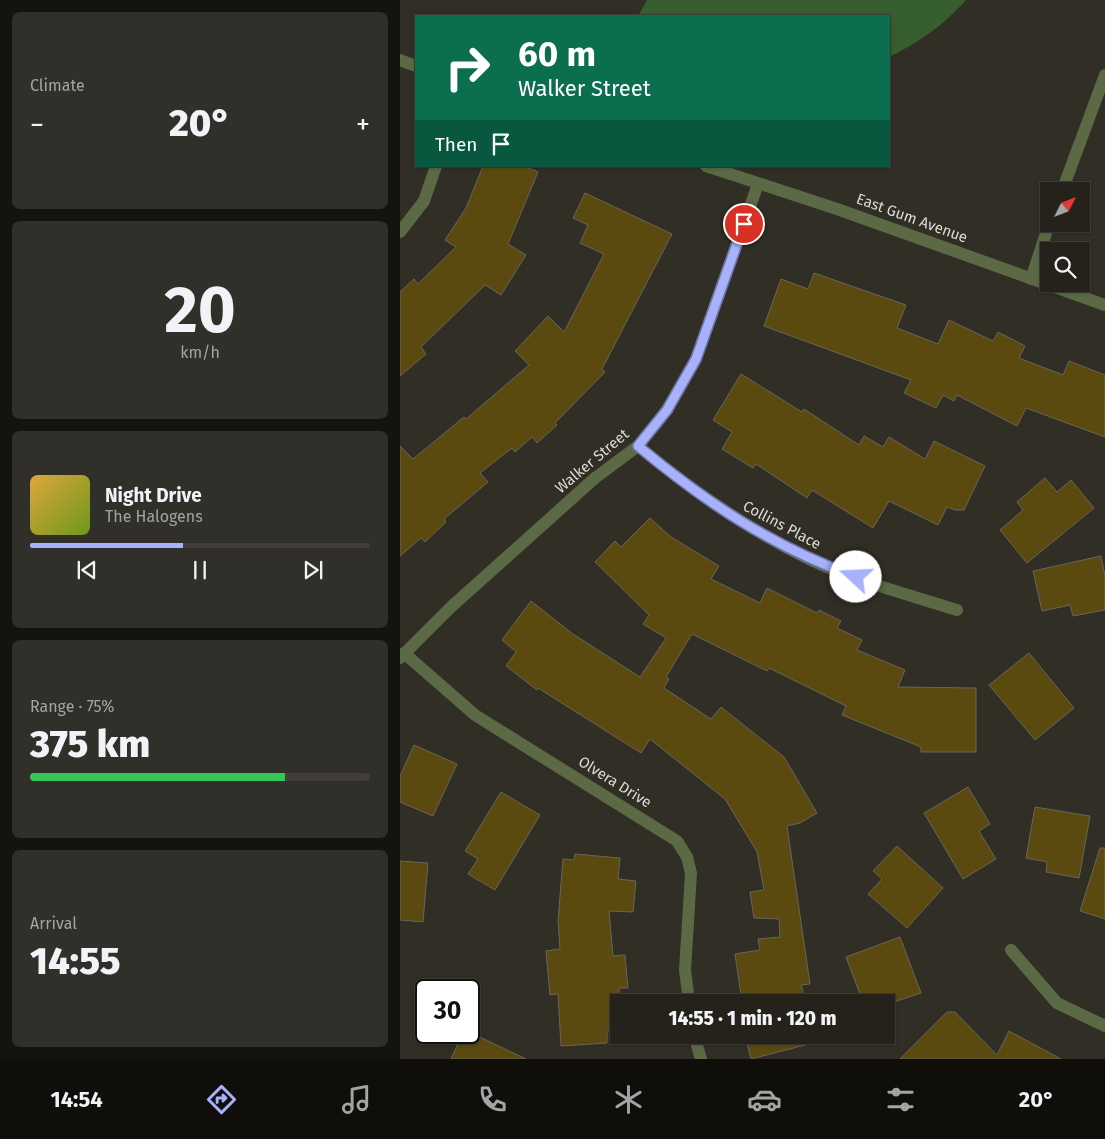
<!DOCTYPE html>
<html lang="en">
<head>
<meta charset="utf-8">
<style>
  :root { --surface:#25221c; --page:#312f29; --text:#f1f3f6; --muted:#a3a4a3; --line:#423f3b; --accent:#a7b1fc }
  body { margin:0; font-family:"Fira Sans",sans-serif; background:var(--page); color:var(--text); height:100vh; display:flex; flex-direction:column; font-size:19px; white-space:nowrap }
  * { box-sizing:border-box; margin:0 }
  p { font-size:16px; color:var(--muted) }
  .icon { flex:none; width:28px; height:28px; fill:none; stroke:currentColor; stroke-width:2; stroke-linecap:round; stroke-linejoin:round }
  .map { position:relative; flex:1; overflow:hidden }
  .details { display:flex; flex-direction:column; gap:12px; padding:12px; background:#14130f; width:400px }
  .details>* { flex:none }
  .hud { position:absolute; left:15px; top:15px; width:475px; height:152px; border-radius:0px; box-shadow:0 1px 4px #0004,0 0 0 1px var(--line); background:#0b6e4f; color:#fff; overflow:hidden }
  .needle { width:32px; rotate:48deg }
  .controls { position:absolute; left:640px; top:182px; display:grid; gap:10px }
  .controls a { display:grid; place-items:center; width:50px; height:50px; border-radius:0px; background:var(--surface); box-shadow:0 1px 4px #0004,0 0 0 1px var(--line); font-size:25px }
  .speed { position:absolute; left:15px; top:979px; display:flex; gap:10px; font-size:25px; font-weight:700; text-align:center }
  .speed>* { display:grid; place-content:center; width:65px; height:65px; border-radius:50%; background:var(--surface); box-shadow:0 1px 4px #0004,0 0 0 1px var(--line); line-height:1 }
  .speed .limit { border:2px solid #111; border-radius:8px; background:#fff; color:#111 }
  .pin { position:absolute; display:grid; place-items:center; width:42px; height:42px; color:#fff; margin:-21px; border:2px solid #fff; border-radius:50%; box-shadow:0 1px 5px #0007 }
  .me { position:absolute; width:55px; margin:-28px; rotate:290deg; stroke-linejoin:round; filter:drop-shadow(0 0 4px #0008) }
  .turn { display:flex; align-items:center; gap:18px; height:105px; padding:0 20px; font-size:22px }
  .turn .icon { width:65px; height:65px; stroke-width:2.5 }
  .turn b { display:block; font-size:35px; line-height:42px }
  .then { display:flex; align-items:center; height:48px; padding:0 20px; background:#0003; gap:10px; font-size:19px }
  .big { font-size:38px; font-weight:800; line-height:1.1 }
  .details .tile { flex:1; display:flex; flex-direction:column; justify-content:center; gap:8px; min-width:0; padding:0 18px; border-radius:8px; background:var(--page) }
  .details .dial { align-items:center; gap:0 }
  .dial b { font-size:65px; line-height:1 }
  .song { display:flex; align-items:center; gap:15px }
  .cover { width:60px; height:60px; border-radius:8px; background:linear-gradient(135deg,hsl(40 70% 55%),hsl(80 70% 35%)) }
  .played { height:5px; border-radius:2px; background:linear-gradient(90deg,var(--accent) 45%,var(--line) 45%) }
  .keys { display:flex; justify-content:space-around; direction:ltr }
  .heat { display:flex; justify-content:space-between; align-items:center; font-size:28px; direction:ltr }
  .charge { height:8px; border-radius:4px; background:linear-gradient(90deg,#34c759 75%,var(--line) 0) }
  .trip { position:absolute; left:210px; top:994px; width:285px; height:50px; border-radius:0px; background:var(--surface); box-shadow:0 1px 4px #0004,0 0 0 1px var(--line); font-weight:800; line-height:50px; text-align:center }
  .dock { display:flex; height:80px; justify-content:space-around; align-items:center; background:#0f0e0b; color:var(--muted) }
  .dock .icon { width:35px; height:35px }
  .dock .selected { color:var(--accent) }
  .dock b { font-size:22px; color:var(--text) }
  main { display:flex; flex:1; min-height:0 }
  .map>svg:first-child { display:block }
  .green { fill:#365e2f }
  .building { fill:#5b4a10; stroke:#68655a }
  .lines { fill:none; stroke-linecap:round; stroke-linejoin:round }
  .minor { stroke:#5b6945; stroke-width:12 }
  .tertiary { stroke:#5b6945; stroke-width:12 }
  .route-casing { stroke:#6d73a4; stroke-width:12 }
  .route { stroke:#a7b1fc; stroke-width:9 }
  .labels { text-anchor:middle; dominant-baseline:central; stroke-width:5; stroke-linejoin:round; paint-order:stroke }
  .street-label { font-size:15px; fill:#dcdbd5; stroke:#312e25 }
</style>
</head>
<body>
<main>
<section class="details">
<div class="tile"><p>Climate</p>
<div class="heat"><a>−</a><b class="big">20°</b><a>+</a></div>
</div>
<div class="tile dial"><b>20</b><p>km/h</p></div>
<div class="tile">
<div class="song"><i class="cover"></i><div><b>Night Drive</b><p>The Halogens</p></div></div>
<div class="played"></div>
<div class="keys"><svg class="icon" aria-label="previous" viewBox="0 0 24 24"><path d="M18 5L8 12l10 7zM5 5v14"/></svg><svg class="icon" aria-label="pause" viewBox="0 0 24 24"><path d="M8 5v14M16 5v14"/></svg><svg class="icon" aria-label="next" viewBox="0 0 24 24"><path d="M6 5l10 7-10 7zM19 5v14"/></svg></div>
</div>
<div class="tile"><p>Range · 75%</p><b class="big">375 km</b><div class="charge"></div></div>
<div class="tile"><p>Arrival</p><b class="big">14:55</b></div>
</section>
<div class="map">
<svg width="705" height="1059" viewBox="0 0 705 1059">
  <rect width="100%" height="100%" fill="#312e25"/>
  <!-- green -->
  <path class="green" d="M247,0h319c-21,24 -49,44 -77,57v-41h-251z"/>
  <!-- building -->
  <path class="building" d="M83,166h41l14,6 -30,72 18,11 -25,40 -16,-10 -64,62 5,7 -26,22v-84l14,-13 4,5 38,-37 -11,-7 21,-32z
    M185,193l87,41 -70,135 3,3 -50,51 2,2 -20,18 -5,-6 -17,15 -3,-4 -32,25 8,9 -44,37 2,3 -21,20 -4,-4 -21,18v-110l13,13 51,-42 2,2 63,-54 -14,-14 33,-35 16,16 40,-78 -24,-11 8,-18 -15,-7z
    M414,273l92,32 -9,23 41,16 11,-24 44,21 5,-9 27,14 -6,12 44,17 6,-14 36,14v62l-79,-29 -9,18 -60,-31 -3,6 -11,-6 -7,13 -32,-15 7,-13 -147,-54 17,-47 27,10z
    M341,374l61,38 2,-3 55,36 5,-9 19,11 6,-10 36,22 9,-18 51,25 -21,44h-9l-8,-3 -9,18 -49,-24 -16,27 -61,-38 -5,8 -51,-34 -3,4 -31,-19 10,-17 -19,-12z
    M645,478l12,14 14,-12 23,28 -67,55 -27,-33 23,-20 -6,-8z
    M250,518l21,19 48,29 -8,13 49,24 7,-15 50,25 2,-3 22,11 -4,7 25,12 -5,10 48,20 -7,17 78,1v64h-55v-5l-79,-32 4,-9 -77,-38 -2,3 -75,-37 -26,43 3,2 -5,9 47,31 10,-12 63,50 33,56 -17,10 -13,3 23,158 -9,1 5,17h-64l-7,-48 25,-4 -2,-11 22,-2 -1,-18 -25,-1 -4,-26 14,-2 -7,-38 -32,-53 -75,-60 -9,14 -103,-65 -1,2 -31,-24 10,-14 -14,-12 29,-39 42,33 67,43 26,-39 -23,-14 6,-9 -54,-53 20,-21 6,6z
    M701,556l4,20v34l-32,6 -3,-11 -28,6 -9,-40z
    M629,653l45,55 -39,32 -46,-55z
    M14,745l43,19 -24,52 -33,-14v-26z
    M568,787l22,37 -11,7 17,28 -33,20 -39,-66z
    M101,792l39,23 -45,75 -27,-16 10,-15 -13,-8z
    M635,807l55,9 -11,62 -33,-6 1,-10 -21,-4z
    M497,846l46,42 -36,40 -39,-34 14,-15 -9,-8z
    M700,848h5v71l-25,-8z
    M175,854l45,4 -2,21 18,2 -3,31 -24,-1 4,45 12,-1 3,33h-9v43l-12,1v11l-46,3 -3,-52 -8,1 -4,-44 14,-2 -2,-28 5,-62 11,1z
    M0,861l28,2 -5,59 -23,-2z
    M500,937l21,56 -27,9h-31l-17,-45z
    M547,1012h8l42,43 12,-24 52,28h-161z
    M63,1032h6l57,27h-75z
    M345,1035h70l2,7 -66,17z"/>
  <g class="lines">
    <!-- minor -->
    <path class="minor" d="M662,191l43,-116
      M0,232l24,-31 12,-35
      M631,279l18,-55
      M238,446c53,44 109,83 171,113 44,21 101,36 148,51
      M4,653l71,62 202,126 10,16 4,16 -6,97 4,32
      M0,658l51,-51 144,-129 43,-32 29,-36 29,-51 62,-175
      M611,950l46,53 48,23
      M294,1035l7,24"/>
    <!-- tertiary -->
    <path class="tertiary" d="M0,60l16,6
      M306,166l131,43 268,96"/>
  </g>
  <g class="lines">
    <!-- route casing -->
    <g class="route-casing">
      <path id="route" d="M344,224l-48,135 -29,51 -29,36c70,58 132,99 218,131"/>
    </g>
    <!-- route -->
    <use href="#route" class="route"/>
  </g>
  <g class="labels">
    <!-- street labels -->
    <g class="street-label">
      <text transform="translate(512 218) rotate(20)">East Gum Avenue</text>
      <text transform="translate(192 461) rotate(-40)">Walker Street</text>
      <text transform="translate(382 525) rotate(28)">Collins Place</text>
      <text transform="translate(215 782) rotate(32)">Olvera Drive</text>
    </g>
  </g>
</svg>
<div class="controls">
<a><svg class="needle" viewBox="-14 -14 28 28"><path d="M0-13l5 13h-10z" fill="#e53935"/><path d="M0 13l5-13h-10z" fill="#a3a4a3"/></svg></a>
<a><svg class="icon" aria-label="search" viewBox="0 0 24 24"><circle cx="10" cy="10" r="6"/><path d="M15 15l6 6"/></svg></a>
</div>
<div class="speed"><div class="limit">30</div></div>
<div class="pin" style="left:344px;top:224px;background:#d93025"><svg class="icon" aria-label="arrive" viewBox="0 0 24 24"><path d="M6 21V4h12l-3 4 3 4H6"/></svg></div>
<svg class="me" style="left:456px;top:577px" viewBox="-20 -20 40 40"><circle r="19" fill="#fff"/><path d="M0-13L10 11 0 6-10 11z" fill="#a7b1fc"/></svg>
<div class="trip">14:55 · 1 min · 120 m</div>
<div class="hud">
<div class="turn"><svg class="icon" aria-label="right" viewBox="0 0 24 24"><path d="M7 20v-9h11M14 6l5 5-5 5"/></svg><div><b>60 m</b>Walker Street</div></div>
<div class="then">Then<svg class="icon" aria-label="arrive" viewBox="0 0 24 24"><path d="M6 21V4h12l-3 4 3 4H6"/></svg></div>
</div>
</div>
</main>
<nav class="dock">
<b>14:54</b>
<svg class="icon selected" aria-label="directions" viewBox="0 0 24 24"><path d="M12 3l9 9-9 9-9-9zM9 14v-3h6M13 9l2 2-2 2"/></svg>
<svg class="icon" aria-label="music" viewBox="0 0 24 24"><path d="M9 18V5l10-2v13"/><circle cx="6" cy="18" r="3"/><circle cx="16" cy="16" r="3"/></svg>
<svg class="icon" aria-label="phone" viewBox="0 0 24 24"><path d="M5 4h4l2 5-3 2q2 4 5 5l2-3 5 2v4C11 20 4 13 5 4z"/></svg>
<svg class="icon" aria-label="climate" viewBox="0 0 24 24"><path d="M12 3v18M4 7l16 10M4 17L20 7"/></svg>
<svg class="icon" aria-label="car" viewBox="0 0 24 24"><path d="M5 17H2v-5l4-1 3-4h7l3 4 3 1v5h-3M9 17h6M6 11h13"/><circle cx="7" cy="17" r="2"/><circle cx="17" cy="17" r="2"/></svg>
<svg class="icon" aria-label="filters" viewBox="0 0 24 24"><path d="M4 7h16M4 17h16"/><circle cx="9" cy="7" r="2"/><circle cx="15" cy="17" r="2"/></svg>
<b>20°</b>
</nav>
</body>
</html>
